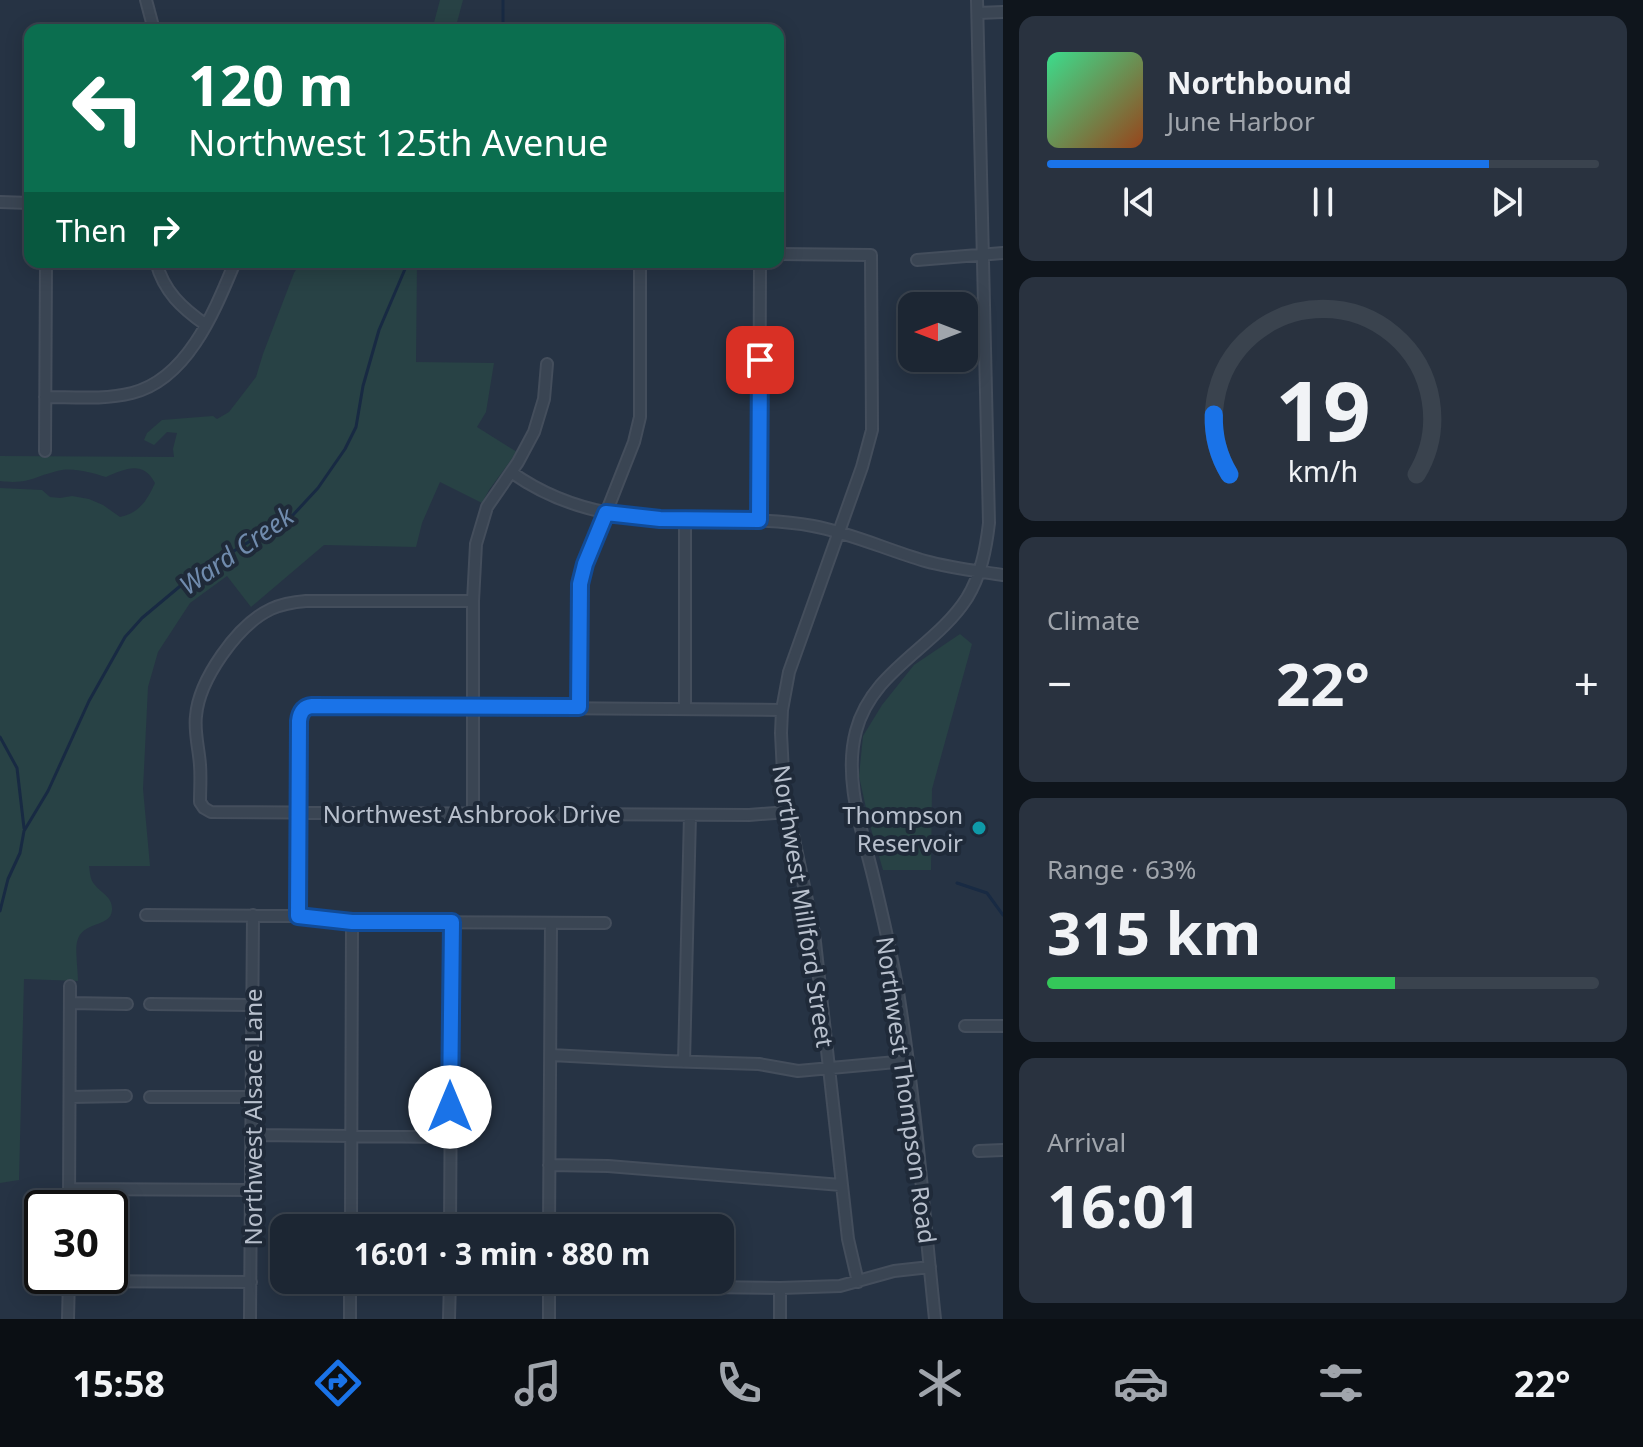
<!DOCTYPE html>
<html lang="en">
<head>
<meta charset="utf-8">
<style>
  :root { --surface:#1c2633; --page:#29323f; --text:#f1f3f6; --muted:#a0a5ac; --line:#3a434e; --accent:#1a73e8 }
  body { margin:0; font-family:"Noto Sans",sans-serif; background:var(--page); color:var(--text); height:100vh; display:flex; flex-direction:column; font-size:30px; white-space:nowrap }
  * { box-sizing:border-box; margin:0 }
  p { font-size:26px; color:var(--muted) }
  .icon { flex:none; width:44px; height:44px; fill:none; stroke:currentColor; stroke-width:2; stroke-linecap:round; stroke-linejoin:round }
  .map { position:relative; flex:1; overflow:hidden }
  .details { display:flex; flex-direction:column; gap:16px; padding:16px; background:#0f151c; width:640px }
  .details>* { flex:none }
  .hud { position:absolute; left:24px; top:24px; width:760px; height:244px; border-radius:16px; box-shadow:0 4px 20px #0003,0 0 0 2px var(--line); background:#0b6e4f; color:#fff; overflow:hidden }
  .needle { width:52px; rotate:270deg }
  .controls { position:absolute; left:898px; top:292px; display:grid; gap:16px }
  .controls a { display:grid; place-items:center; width:80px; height:80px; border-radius:16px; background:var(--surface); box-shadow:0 4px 20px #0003,0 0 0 2px var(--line); font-size:40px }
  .speed { position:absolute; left:24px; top:1190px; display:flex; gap:16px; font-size:40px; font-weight:700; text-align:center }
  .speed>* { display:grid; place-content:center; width:104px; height:104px; border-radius:50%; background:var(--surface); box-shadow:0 4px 20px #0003,0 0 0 2px var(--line); line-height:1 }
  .speed .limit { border:4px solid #111; border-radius:12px; background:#fff; color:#111 }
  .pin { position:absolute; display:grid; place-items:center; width:68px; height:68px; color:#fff; margin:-34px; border-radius:16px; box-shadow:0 4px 12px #0006 }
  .me { position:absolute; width:88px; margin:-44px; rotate:0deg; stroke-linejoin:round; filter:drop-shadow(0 0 6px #0008) }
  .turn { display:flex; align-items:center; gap:28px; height:168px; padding:0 32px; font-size:36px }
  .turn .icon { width:104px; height:104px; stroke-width:2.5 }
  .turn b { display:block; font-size:56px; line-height:68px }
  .then { display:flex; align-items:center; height:76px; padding:0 32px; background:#0003; gap:16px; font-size:30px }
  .big { font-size:60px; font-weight:700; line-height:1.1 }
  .details .tile { flex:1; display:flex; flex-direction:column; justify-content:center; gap:12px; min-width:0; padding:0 28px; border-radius:16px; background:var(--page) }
  .details .dial { align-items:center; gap:0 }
  .dial svg { height:208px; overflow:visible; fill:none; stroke:var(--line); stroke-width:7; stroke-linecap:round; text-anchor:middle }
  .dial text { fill:var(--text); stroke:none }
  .song { display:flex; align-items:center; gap:24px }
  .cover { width:96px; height:96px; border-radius:12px; background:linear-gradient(135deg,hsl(150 70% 55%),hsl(20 70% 35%)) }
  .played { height:8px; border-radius:4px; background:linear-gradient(90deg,var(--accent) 80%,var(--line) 80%) }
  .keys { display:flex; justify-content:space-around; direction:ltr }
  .heat { display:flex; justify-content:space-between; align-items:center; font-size:44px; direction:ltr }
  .charge { height:12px; border-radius:6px; background:linear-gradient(90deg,#34c759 63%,var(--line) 0) }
  .trip { position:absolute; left:270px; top:1214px; width:464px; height:80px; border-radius:16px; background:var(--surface); box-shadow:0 4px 20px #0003,0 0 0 2px var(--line); font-weight:700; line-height:80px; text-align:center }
  .menu { display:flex; height:128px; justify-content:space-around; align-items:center; background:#0b0f14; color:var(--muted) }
  .menu .icon { width:56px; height:56px }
  .menu .on { color:var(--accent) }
  .menu b { font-size:36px; color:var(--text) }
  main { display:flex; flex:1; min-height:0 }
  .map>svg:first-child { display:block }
  .green { fill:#284245 }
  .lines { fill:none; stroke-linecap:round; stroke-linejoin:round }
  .stream { stroke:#182a43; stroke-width:3 }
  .minor-casing { stroke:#444e5c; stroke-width:14 }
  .minor { stroke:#3a4553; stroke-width:10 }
  .route-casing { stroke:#114b97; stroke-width:20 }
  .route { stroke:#1a73e8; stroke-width:14 }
  .culture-dot { fill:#0f9aa8; stroke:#1f2a39; stroke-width:3 }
  .labels { text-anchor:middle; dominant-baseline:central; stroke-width:8; stroke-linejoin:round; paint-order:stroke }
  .street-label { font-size:24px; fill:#b8c0cd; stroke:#1f2a39 }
  .poi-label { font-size:24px; fill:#b8c0cd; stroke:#1f2a39; text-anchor:end }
  .water-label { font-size:26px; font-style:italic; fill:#708bad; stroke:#1f2a39 }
</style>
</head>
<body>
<main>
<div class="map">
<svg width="1003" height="1319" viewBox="0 0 1003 1319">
  <rect width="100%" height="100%" fill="#263344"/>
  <!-- green -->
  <path class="green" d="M440,0h23l-8,30h-23z
    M301,262h116l-1,100 78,1 -8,49 -9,15 40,25 -28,38 -7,13 -42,-21 -18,41 -6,24 -92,-2 -73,62 -24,-31 -37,27 -32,49 -10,35 -5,102 7,77h-61c1,6 1,13 5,18 7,9 19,13 18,26 -1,18 -30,10 -35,32 -2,7 1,29 1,39l-54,-2 -5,201 -19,3v-695l42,2 8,7 10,1 12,-2 17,3 14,6 17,12c19,-4 27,-16 35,-34 -12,-23 -30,-14 -49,-6 -14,-4 -30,-9 -44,-7 -26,5 -32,15 -62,11v-25l174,1 -1,-8 4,-16 -10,-1 -13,13 -10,-5 3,-7 15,-13 51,-4 4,3 12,-7 27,-35 7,-23 31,-81z
    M960,634l12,10 -40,145 -1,81h-48l-14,-48 -10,-46 4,-40 19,-31 32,-40z"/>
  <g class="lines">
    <!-- stream -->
    <path class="stream" d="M503,30v-30
      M0,737l17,31 7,60
      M957,883l30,10 16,22
      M0,911l8,-32 12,-26 4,-22 24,-40 41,-90 36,-64 17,-19 49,-41 102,-62 25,-27 27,-39 11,-22 7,-41 16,-56 29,-68"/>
    <!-- minor casing -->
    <g class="minor-casing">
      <path id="minor" d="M146,0l8,30
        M978,13l25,-1
        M0,202l30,1
        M778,254l93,1 1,175 -10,37 -73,205 -7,38 -1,23 3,60 30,140 34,306 10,43
        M917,260l86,-7
        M156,262c8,30 26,46 50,63
        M45,397c28,0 59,3 87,-4 56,-14 83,-83 103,-131
        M45,451l1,-189
        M511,472c63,45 129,48 205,48 32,0 65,0 97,6 38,7 74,24 112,35 25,7 52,10 78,14
        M759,520l1,-258
        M473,601h-167c-12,1 -24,3 -35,8 -34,16 -72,71 -75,107 -2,16 3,33 4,49 1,12 0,25 0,37l4,6 7,4 538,3 39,-3
        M579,707v-100l3,-33 52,-132 6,-25v-155
        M685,708v-188
        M473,813v-212l3,-57 11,-37 31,-45 16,-30 10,-33 3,-35
        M146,915l152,1 54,6 253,1
        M298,916l1,-195 1,-7 9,-8 473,4
        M70,1003l57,1
        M150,1004l102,1
        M965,1026h38
        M551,1055l115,6 93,3 39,7 109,-10
        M684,1062l6,-247
        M70,1097l56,-1
        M150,1097h102
        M252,1135l198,2
        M979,1151l24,-1
        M549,1165l59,1 233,19
        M69,1189l183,1
        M69,1208l1,-222
        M351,1228l1,-306
        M450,1228l2,-306
        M549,1228l2,-305
        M69,1281l182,1
        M549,1285l231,3 60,-2 54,-15 36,-4
        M68,1319l1,-42
        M250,1319l3,-404
        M350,1319v-39
        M449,1319l1,-39
        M549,1319v-38
        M780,1319v-31
        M935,1319c-11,-104 -19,-210 -35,-314 -6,-42 -16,-83 -26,-125 -11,-47 -31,-100 -18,-149 16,-61 79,-83 111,-133 14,-23 19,-49 22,-75l-12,-523"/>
    </g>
    <!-- minor -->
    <use href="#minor" class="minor"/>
  </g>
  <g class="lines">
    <!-- route casing -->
    <g class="route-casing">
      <path id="route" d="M450,1107l2,-185h-100l-54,-6 1,-195c1,-8 4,-14 13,-15l267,1 1,-123 5,-20 21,-51 54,6 99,1 1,-160"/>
    </g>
    <!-- route -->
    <use href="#route" class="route"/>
  </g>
  <!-- markers -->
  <circle class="culture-dot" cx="979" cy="828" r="8"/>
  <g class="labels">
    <!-- street labels -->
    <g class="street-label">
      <text x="472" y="813">Northwest Ashbrook Drive</text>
      <text transform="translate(804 906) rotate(81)">Northwest Millford Street</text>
      <text transform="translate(907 1090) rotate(82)">Northwest Thompson Road</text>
      <text transform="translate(252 1117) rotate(-90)">Northwest Alsace Lane</text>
    </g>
    <!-- poi labels -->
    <g class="poi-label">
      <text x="963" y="814">Thompson<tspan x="963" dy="28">Reservoir</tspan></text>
    </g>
    <!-- water labels -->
    <g class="water-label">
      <text transform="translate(236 550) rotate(-35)">Ward Creek</text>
    </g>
  </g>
</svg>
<div class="controls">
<a><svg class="needle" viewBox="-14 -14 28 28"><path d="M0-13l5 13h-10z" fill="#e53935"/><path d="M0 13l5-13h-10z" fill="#a0a5ac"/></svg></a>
</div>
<div class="speed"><div class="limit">30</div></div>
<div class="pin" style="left:760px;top:360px;background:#d93025"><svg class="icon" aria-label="arrive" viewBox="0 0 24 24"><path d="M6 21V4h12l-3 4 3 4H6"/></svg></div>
<svg class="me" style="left:450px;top:1107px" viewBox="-20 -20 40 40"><circle r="19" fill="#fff"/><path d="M0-13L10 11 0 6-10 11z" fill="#1a73e8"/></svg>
<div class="trip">16:01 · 3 min · 880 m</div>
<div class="hud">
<div class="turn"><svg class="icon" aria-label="left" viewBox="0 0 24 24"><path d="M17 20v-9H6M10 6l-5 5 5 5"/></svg><div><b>120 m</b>Northwest 125th Avenue</div></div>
<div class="then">Then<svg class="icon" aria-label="right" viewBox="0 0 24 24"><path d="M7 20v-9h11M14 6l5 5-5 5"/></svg></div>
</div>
</div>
<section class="details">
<div class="tile">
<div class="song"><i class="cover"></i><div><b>Northbound</b><p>June Harbor</p></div></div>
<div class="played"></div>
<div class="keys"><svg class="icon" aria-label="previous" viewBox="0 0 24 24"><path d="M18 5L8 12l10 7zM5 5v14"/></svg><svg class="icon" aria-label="pause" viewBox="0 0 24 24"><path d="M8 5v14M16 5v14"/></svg><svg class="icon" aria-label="next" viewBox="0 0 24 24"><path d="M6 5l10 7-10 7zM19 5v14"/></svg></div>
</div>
<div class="tile dial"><svg viewBox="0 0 100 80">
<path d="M14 69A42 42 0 1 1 86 69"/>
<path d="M14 69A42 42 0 0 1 8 46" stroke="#1a73e8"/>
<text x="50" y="56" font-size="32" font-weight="700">19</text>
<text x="50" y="72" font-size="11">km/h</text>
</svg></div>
<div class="tile"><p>Climate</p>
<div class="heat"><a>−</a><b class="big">22°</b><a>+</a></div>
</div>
<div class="tile"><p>Range · 63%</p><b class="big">315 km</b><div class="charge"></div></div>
<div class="tile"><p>Arrival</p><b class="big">16:01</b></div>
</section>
</main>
<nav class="menu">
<b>15:58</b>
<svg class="icon on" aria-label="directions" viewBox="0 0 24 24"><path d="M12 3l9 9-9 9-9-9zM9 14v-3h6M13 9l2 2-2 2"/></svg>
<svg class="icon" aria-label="music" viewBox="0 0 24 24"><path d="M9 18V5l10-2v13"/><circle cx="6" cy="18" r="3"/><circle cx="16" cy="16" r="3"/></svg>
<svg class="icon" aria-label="phone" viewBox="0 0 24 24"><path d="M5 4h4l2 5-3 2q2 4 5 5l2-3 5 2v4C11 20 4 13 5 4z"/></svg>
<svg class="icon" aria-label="climate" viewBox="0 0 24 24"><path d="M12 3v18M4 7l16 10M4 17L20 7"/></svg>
<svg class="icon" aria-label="car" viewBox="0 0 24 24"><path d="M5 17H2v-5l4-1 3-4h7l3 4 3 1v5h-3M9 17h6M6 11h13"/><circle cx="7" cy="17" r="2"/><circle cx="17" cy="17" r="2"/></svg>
<svg class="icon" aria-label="filters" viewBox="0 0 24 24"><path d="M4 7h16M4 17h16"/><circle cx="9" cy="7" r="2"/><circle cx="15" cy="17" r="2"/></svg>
<b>22°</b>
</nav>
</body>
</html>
